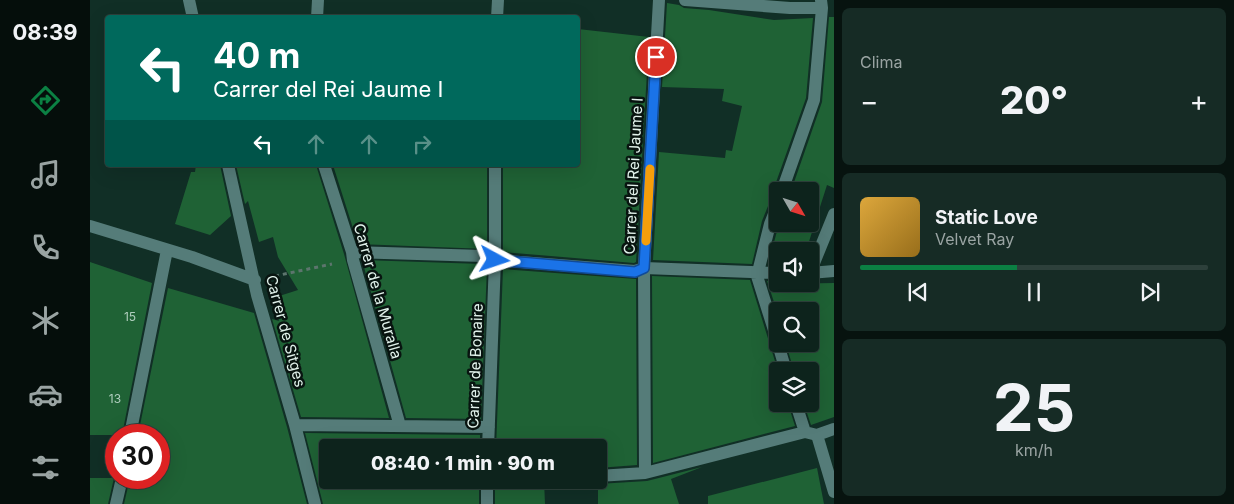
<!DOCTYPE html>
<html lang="es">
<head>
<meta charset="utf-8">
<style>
  :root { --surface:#0d231c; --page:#162b25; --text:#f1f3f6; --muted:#9aa4a3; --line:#2d403b; --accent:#0b8043 }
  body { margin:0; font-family:Inter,sans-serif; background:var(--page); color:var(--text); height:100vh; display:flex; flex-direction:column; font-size:19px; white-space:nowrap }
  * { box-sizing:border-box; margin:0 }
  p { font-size:16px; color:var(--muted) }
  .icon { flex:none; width:28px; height:28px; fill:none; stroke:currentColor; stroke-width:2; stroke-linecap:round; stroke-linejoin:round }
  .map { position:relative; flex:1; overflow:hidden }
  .panel { display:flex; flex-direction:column; gap:8px; padding:8px; background:#07130f; width:400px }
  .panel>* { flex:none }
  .banner { position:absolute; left:15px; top:15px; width:475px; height:152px; border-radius:5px; box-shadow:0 5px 20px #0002,0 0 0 1px var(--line); background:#00695c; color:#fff; overflow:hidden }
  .needle { width:32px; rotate:129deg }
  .controls { position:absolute; left:679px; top:182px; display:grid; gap:10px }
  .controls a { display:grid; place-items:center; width:50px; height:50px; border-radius:5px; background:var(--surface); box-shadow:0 5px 20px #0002,0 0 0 1px var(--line); font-size:25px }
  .speed { position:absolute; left:15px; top:424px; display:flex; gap:10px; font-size:25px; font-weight:700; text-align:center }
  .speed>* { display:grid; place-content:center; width:65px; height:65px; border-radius:50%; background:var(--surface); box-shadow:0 5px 20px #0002,0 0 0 1px var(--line); line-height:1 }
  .speed .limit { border:8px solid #d22; background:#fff; color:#111 }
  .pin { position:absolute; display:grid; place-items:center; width:42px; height:42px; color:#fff; margin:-21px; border:2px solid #fff; border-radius:50%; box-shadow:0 1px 5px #0007 }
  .me { position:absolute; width:55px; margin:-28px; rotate:95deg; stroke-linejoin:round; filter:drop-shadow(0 0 4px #0008) }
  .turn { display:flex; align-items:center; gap:18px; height:105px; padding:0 25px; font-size:22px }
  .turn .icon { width:65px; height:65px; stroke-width:2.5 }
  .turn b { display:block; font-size:35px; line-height:42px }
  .lanes { display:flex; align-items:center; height:48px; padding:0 25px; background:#0003; justify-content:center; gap:25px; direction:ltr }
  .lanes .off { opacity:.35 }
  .big { font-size:38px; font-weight:800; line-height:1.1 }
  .panel .card { flex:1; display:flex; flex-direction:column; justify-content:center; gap:8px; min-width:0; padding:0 18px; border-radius:8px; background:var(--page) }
  .panel .dial { align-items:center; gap:0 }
  .dial b { font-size:65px; line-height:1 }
  .song { display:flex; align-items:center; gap:15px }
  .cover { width:60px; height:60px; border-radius:8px; background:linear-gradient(135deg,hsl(40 70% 55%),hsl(40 70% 35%)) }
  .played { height:5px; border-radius:2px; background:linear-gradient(90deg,var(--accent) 45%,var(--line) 45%) }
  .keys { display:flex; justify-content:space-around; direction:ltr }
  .heat { display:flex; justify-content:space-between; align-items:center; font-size:28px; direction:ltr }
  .trip { position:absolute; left:229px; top:439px; width:288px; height:50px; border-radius:5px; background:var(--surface); box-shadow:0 5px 20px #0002,0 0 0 1px var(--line); font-weight:800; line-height:50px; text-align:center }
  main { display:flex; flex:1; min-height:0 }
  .menu { display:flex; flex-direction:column; width:90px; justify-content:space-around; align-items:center; background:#050e0b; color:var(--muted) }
  .menu .icon { width:35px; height:35px }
  .menu .active { color:var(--accent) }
  .menu b { font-size:22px; color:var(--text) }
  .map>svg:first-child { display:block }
  .building { fill:#1f6235 }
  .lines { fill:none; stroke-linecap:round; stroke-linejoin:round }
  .path { stroke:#5c756d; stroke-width:3; stroke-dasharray:4 4; stroke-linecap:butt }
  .minor { stroke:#557c79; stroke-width:12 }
  .route-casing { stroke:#114b97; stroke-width:12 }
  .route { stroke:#1a73e8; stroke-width:9 }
  .slow { stroke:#f59e0b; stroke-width:9 }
  .labels { text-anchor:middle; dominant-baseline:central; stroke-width:5; stroke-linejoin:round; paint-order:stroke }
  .number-label { font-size:12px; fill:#b0cebe }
  .street-label { font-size:15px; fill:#e1f2eb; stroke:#081410 }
</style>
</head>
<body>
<main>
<nav class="menu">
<b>08:39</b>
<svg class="icon active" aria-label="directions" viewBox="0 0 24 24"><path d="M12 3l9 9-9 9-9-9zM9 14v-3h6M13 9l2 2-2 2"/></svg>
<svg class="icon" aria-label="music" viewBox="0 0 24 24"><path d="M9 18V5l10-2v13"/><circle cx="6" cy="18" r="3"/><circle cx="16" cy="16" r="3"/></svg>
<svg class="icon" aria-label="phone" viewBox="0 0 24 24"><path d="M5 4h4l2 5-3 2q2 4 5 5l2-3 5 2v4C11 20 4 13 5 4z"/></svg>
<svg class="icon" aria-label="climate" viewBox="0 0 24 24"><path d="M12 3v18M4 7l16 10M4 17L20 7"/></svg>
<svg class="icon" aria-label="car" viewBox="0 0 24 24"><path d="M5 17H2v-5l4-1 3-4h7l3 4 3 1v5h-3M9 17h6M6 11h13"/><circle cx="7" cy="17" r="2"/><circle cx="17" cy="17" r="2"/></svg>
<svg class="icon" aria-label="filters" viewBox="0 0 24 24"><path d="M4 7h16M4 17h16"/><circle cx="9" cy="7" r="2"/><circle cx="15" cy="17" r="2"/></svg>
</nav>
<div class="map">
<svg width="744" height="504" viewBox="0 0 744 504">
  <rect width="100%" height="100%" fill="#112f26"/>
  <!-- building -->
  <path class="building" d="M577,3l12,2 5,3 25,2 65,10 39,-2 -7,80 -32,90 2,8 -6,5 -8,20 -10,43 -99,-4 6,-108 66,6 1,-8 6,1 10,-45 -20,-5 2,-12 -62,-2z
    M739,17h5v171l-7,-3 -21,66h-28v14l-10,-1 11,-40h31v-33h-19l31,-89z
    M488,29l71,8 -13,225 -2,1 -131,-11v-87h75z
    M106,165h24l11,51 -21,19 -35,-11 16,-52h4z
    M146,165h80l28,89 45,164 -88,-1 -29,-98 7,2 -6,-23 25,-8 -20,-33 -5,-20 -14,5 -11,-41 -3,3z
    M243,165h154v84l-129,-5z
    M272,260l120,4 5,2 -6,153 -75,-1z
    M0,262l62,21 -30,152h-32z
    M413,269l133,10 1,186 -39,3v-20h-102z
    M562,276l98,4 28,91v33h10l7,22 -142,37z
    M677,281h11v3l56,-1v134l-23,8 -7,-21h6v-33h-16l-8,-27h24v-33h-32v3z
    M78,288l86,25 33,114 20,77h-183l6,-26h29v-43h-21z
    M215,433l175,2v13h-152v32h151v24h-156z
    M612,467l-31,12 8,25h-81v-20l49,-3z
    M727,468l7,36h-116v-8z
    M0,478h24l-6,26h-18z
    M440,480h14l1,24h-50v-14l28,-2 6,-4z"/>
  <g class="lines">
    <!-- path -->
    <path class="path" d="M185,276l57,-12"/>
    <!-- minor -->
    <path class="minor" d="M99,0l4,18
      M595,0l105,8h32
      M227,18l1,-18
      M407,18l1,-18
      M138,165l29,130 38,130 20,79
      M234,165l28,87 1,8 47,166
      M692,191l32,-91 8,-92 -1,-8
      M688,204l-8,20 -13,52 21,67
      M0,226l102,31 63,23
      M262,252l131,4 12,4 140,11 9,-3 134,5
      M720,273l24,-59
      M720,273l24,-2
      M688,344l8,27
      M706,404l9,28
      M205,425l194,2
      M40,435l37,-185
      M727,435l17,57
      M398,448l7,-188v-95
      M555,473l-1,-205 15,-268
      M508,476l47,-3 160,-41 12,3 17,-6
      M397,482l35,-2
      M26,504l6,-26
      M397,504v-24"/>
  </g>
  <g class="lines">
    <!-- route casing -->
    <g class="route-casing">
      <path id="route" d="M405,260l140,12 9,-4 12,-211"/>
    </g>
    <!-- route -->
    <use href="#route" class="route"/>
    <!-- slow -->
    <path class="slow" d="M556,241l4,-72"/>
  </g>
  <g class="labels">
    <!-- number labels -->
    <g class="number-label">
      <text x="40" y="316">15</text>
      <text x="25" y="398">13</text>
    </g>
    <!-- street labels -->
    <g class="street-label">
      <text transform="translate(543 176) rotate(-87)">Carrer del Rei Jaume I</text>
      <text transform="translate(288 291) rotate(74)">Carrer de la Muralla</text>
      <text transform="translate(196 331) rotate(75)">Carrer de Sitges</text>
      <text transform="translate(385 366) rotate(-88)">Carrer de Bonaire</text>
    </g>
  </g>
</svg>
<div class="controls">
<a><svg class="needle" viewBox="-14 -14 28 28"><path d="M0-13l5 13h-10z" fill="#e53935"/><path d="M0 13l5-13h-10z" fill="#9aa4a3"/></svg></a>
<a><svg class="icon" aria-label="sound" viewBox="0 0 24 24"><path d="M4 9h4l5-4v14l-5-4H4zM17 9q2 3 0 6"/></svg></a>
<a><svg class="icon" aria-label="search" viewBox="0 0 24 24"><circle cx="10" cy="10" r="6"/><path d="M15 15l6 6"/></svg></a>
<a><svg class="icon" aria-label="layers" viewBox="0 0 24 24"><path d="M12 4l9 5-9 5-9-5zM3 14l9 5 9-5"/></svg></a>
</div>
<div class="speed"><div class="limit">30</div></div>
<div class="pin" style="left:566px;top:57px;background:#d93025"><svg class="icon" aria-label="arrive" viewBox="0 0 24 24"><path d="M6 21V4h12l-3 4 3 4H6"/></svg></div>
<svg class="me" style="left:405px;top:260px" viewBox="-20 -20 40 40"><path d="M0-17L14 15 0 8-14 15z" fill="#1a73e8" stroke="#fff" stroke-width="4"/></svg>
<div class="trip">08:40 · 1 min · 90 m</div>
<div class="banner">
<div class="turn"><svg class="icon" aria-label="left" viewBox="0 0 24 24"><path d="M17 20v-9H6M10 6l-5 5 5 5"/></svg><div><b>40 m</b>Carrer del Rei Jaume I</div></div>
<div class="lanes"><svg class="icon" aria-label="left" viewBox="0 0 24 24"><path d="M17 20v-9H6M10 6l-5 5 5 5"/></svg><svg class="icon off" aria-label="ahead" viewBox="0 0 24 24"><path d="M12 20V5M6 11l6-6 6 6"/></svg><svg class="icon off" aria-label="ahead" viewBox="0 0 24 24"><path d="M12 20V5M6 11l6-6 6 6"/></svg><svg class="icon off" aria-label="right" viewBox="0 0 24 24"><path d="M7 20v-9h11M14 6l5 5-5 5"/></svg></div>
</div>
</div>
<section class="panel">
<div class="card"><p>Clima</p>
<div class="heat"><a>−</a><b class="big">20°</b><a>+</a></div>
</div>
<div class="card">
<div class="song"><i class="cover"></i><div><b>Static Love</b><p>Velvet Ray</p></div></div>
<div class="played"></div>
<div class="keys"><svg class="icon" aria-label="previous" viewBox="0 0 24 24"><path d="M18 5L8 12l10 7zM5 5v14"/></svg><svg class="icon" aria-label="pause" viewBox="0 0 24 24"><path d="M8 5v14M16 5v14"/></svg><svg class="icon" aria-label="next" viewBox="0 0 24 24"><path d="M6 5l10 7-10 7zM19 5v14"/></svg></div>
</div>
<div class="card dial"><b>25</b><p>km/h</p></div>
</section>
</main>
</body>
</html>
